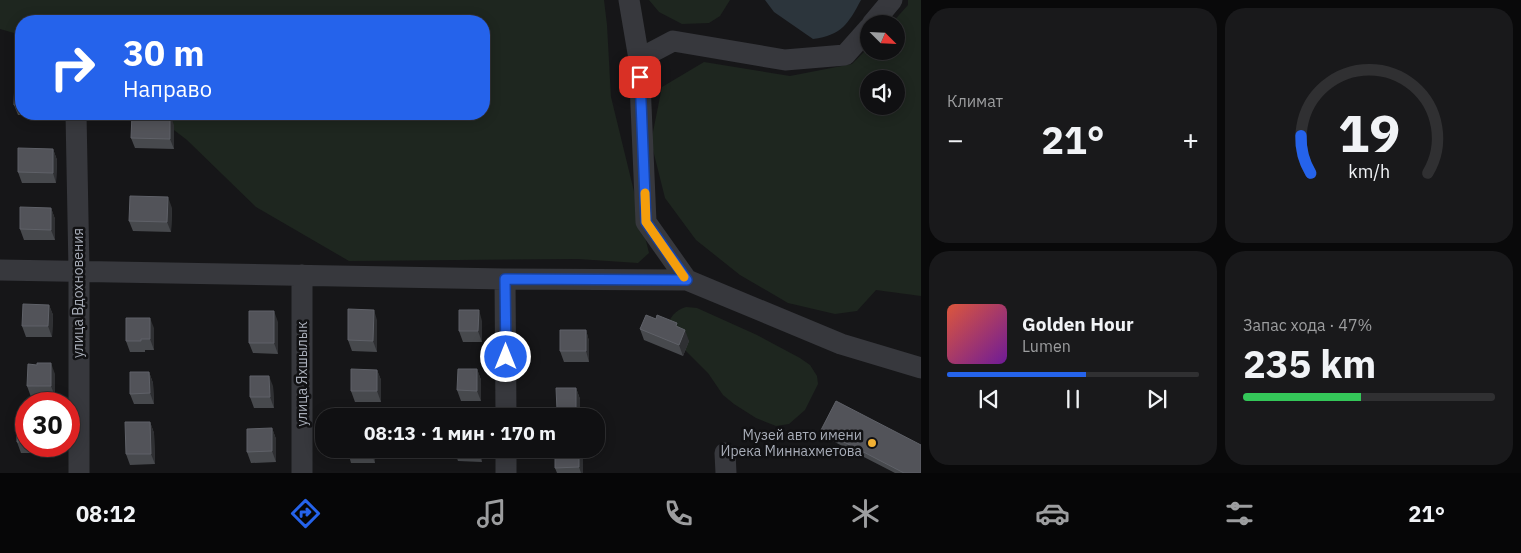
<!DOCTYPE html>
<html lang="ru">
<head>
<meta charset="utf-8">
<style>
  :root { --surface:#101012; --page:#19191b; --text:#f1f3f6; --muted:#9c9d9f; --line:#303032; --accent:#2563eb }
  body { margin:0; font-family:"IBM Plex Sans",sans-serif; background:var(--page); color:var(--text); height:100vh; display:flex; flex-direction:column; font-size:19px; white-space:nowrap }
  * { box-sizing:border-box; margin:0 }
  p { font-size:16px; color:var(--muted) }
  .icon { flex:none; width:28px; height:28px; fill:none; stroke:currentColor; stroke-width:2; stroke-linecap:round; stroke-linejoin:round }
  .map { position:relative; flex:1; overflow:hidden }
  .details { display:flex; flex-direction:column; gap:8px; padding:8px; background:#09090a; width:600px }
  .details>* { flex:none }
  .banner { position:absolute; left:15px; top:15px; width:475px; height:105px; border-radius:20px; box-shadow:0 2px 12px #0003,0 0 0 1px var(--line); background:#2563eb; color:#fff; overflow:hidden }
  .needle { width:32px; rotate:114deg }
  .fabs { position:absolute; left:860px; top:15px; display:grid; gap:10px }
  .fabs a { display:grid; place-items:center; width:45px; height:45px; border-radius:50%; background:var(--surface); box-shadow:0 2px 12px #0003,0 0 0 1px var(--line); font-size:25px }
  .speed { position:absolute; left:15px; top:392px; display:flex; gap:10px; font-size:25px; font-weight:700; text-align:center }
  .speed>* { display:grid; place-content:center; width:65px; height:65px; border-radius:50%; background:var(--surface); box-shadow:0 2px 12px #0003,0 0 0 1px var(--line); line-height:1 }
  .speed .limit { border:8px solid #d22; background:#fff; color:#111 }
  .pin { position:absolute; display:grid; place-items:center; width:42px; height:42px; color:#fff; margin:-21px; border-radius:10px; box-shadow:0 2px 8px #0006 }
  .me { position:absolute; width:55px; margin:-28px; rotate:0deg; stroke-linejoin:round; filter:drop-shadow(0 0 4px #0008) }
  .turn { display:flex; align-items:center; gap:18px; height:105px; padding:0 25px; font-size:22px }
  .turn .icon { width:65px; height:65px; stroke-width:2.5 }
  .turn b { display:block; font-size:35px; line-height:42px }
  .big { font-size:38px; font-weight:700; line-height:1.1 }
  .details .card { flex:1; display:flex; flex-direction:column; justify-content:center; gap:8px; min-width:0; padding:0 18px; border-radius:20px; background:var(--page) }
  .details .dial { align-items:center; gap:0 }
  .dial svg { height:130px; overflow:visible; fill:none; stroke:var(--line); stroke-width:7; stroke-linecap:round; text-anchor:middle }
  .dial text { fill:var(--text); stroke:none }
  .song { display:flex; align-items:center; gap:15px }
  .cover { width:60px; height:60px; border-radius:8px; background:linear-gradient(135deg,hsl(10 70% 55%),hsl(280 70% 35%)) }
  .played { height:5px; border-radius:2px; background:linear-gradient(90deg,var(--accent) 55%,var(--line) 55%) }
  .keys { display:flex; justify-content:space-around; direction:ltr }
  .heat { display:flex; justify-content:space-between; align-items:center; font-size:28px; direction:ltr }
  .charge { height:8px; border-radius:4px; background:linear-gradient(90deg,#34c759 47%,var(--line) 0) }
  .details .tiles { flex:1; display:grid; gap:8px; grid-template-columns:repeat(2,1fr) }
  .trip { position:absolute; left:315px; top:408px; width:290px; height:50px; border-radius:20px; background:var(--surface); box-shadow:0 2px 12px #0003,0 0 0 1px var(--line); font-weight:700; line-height:50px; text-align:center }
  .dock { display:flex; height:80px; justify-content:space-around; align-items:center; background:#060607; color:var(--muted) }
  .dock .icon { width:35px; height:35px }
  .dock .active { color:var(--accent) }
  .dock b { font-size:22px; color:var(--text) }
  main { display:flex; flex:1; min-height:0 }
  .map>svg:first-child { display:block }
  .green { fill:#1e261f; fill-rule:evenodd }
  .water { fill:#2c353c }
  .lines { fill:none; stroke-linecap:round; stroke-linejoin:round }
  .minor { stroke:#37383d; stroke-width:21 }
  .wall { fill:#47494d }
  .shaded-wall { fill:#2f3033 }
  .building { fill:#525359; stroke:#5f6168 }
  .route-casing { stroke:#184099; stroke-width:12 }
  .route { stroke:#2563eb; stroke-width:9 }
  .slow { stroke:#f59e0b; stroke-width:9 }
  .poi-dot { fill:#f2b134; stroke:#111113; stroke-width:2 }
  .labels { text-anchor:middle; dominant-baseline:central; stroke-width:5; stroke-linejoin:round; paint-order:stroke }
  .street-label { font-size:14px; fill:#a8adb8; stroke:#111113 }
  .poi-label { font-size:14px; fill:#a8adb8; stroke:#111113; text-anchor:end }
</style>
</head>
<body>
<main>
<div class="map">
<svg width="921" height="473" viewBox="0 0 921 473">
  <rect width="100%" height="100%" fill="#161618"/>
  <!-- green -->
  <path class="green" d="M0,0h604l3,25 4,72 38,156 -11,10 -60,-4 -229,2 -93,-54 -69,-67 -34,-26h331v-93h-463v14l-21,-6z
    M649,0h81l-10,16 -11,7 -27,1 -23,-12z
    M908,0h13v296l-45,-6 -19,21 -22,3 -47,-11 -48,-28 -44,-35 -31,-42 -14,-56 11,-55 42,-25 86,14 62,-12 17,-17v4h27v-27h-5l17,-19zM869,79h27v27h-27z
    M686,307l11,1 60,27 43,23 10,7 7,11 1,8 -13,26 -16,14 -13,2 -20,-8 -22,-14 -11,-9 -15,-22 -39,-39c-4,-12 5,-24 17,-27z"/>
  <!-- water -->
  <path class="water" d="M765,0h96c-13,24 -19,35 -48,39l-39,-27z"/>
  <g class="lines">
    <!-- minor -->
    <path class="minor" d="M629,0l10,59 7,163 41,58 154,64 80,24
      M872,24l20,-24
      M639,59l34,-18 112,19 60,-5 24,-27
      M76,114l3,156v203
      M0,270l505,9 182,1
      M505,279l1,137
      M506,449v24
      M725,453l1,20
      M302,473v-198"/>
  </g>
  <!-- wall -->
  <path class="wall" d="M21,80v34h36v2l-39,-1 -4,-10z
    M174,125v24l-39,-1 -4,-10z
    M53,149l4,11 -1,23h-34l-4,-11z
    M51,208l4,11v21h-31l-4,-11z
    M172,208l-1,24 -38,-1 -4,-10z
    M49,305l4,10 -1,22h-26l-4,-11z
    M377,320v32l-25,-1 -4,-11z
    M482,321v21h-19l-4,-11z
    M278,322v32l-25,-1 -4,-10z
    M154,328v22h-9v2h-15l-4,-11z
    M679,328l10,13 -6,15 -39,-16 -4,-11z
    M586,330l3,11v21h-25l-4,-11z
    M37,365l18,9v23h-24l-4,-11z
    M477,369l4,11v21h-20l-4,-11z
    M377,370l4,10v22h-26l-4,-11z
    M149,372l4,11 1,21h-20l-4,-10z
    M273,386l1,22h-20l-4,-11z
    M576,388l4,11v17h-21l-2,-6z
    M26,419v27h29v7h-34l-4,-11z
    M150,422l4,11 1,31 -25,1 -4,-11z
    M272,428l4,11v23l-25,1 -4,-11z
    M821,430l100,43h-26l-72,-37z
    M375,449v14h-24l-3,-11z
    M482,449v13l-24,-1 -4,-11z
    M583,456v17h-26l-2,-5z"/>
  <!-- shaded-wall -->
  <path class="shaded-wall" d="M170,114l4,11v24l-4,-10z
    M53,149l4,11 -1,23 -3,-10z
    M168,197l4,11 -1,24 -4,-10z
    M51,208l4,11v21l-4,-10z
    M49,305l4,10 -1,22 -4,-11z
    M374,310l3,10v32l-4,-11z
    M479,310l3,11v21l-4,-11z
    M274,311l4,11v32l-4,-11z
    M150,318l4,10v22l-4,-11z
    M586,330l3,11v21l-3,-11z
    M685,330l4,11 -6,15 -4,-11z
    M51,363l4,11v23l-4,-11z
    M477,369l4,11v21l-4,-10z
    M377,370l4,10v22l-4,-11z
    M149,372l4,11 1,21 -4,-11z
    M269,376l4,10 1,22 -4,-11z
    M576,388l4,11v17h-1l-3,-7z
    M150,422l4,11 1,31 -4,-10z
    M272,428l4,11v23l-4,-11z
    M53,446h2v7z
    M371,449h4v14l-4,-11z
    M478,449h4v13l-4,-10z
    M579,449h1l3,7v17h-2l-2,-6z"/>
  <!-- building -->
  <path class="building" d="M15,80h6v25h-7z
    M132,114h38v25l-39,-1z
    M18,148l35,1v24l-35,-1z
    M130,196l38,1 -1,25 -38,-1z
    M20,207l31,1v22l-31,-1z
    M23,304l26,1 -1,21h-26z
    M348,309l26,1 -1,31 -25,-1z
    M459,310h20l-1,21h-19z
    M249,311h25v32h-25z
    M646,315l10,4 1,-4 20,8 -1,3 9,4 -6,15 -39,-16z
    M126,318h24v21h-9v2h-15z
    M560,330h26v21h-26z
    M37,363h14v23h-24l1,-22 9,1z
    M351,369l26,1v21h-26z
    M458,369h19v22l-20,-1z
    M130,372h19l1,21 -20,1z
    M250,376h19l1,21h-20z
    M556,388h20v21l-19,1z
    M836,401l85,44v28h-17l-83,-43z
    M17,418l9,1v23h-9z
    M125,422h25l1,32h-25z
    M272,428v23l-25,1v-23z
    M347,449h24v3h-23z
    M454,449h24v3l-24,-2z
    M555,449h24v18l-24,1z"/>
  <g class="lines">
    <!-- route casing -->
    <g class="route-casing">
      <path id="route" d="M506,357l-1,-78 182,1 -41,-58 -6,-145"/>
    </g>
    <!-- route -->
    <use href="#route" class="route"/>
    <!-- slow -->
    <path class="slow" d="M645,193l1,29 38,55"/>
  </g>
  <!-- markers -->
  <circle class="poi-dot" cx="872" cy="443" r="5"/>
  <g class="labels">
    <!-- street labels -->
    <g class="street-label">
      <text transform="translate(78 293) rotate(-90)">улица Вдохновения</text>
      <text transform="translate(302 374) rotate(-90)">улица Яхшылык</text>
    </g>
    <!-- poi labels -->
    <g class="poi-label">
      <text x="862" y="435">Музей авто имени<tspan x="862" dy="16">Ирека Миннахметова</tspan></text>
    </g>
  </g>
</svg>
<div class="fabs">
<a><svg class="needle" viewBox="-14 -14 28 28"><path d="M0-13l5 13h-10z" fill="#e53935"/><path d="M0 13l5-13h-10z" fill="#9c9d9f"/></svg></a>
<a><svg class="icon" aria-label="sound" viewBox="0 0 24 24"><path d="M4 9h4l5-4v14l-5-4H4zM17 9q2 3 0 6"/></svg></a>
</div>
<div class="speed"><div class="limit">30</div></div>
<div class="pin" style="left:640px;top:77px;background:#d93025"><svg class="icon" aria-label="arrive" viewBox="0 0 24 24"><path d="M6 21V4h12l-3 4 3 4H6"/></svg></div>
<svg class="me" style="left:506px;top:357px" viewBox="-20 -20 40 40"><circle r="17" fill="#2563eb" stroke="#fff" stroke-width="3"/><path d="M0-11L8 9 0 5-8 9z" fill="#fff"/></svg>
<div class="trip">08:13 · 1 мин · 170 m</div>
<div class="banner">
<div class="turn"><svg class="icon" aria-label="right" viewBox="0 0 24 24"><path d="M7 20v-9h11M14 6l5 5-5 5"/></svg><div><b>30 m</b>Направо</div></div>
</div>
</div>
<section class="details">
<div class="tiles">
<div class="card"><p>Климат</p>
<div class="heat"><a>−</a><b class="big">21°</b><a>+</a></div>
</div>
<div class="card dial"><svg viewBox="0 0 100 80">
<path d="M14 69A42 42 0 1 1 86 69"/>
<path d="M14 69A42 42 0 0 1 8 46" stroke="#2563eb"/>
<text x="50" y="56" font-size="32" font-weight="700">19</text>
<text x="50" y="72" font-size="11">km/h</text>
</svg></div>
<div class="card">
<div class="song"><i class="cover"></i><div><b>Golden Hour</b><p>Lumen</p></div></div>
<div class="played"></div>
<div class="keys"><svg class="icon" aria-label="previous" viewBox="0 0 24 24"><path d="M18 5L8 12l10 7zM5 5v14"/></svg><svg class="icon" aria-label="pause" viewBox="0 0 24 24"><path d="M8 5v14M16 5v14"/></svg><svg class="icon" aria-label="next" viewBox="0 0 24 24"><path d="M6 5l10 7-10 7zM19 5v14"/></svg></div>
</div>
<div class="card"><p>Запас хода · 47%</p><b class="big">235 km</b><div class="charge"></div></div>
</div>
</section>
</main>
<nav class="dock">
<b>08:12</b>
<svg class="icon active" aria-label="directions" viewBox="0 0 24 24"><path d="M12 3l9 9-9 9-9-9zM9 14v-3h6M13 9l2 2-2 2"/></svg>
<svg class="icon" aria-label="music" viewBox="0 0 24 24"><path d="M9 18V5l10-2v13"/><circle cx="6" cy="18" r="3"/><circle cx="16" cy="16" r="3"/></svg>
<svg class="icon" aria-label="phone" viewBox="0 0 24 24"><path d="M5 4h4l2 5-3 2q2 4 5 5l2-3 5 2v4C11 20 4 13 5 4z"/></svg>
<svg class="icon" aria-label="climate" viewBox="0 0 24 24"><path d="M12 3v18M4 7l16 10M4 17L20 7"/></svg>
<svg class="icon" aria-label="car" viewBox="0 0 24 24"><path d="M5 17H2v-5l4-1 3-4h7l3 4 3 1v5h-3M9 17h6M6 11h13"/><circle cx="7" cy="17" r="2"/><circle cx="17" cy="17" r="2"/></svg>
<svg class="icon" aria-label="filters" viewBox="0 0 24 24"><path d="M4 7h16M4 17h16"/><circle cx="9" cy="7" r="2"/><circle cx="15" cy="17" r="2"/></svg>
<b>21°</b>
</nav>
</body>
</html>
